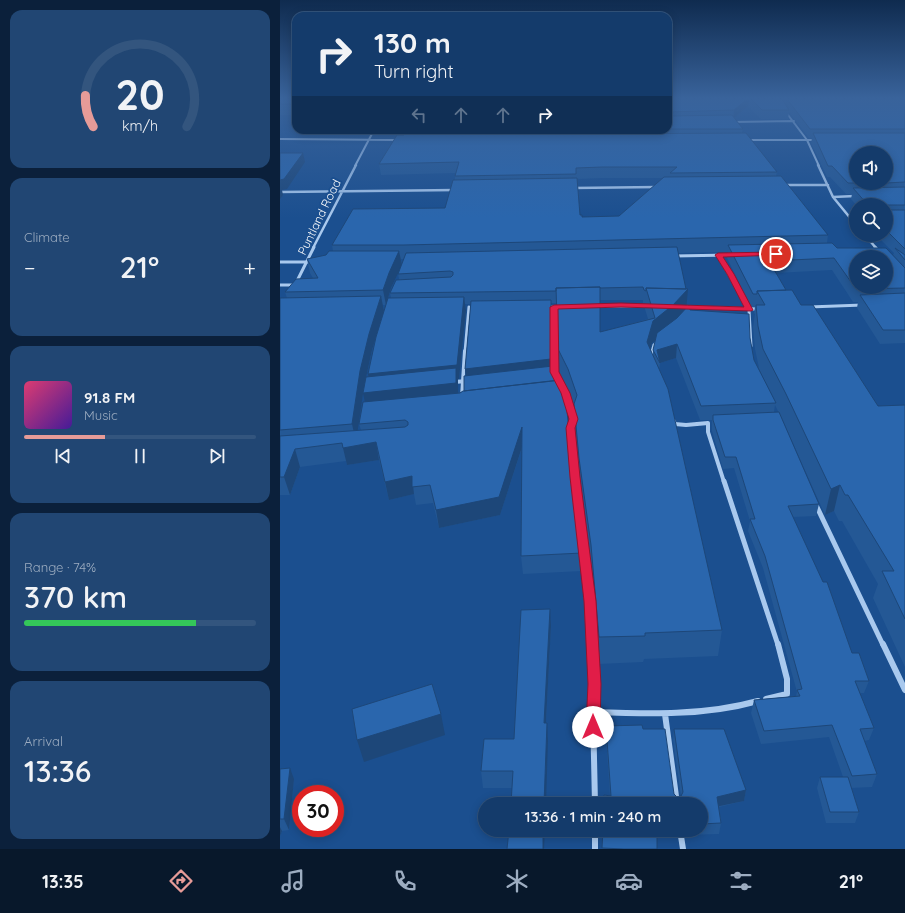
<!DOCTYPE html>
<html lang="en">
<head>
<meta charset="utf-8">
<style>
  :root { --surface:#143b6b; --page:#214673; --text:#f1f3f6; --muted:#9dadc1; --line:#33557e; --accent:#e69b98 }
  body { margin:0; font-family:Quicksand,sans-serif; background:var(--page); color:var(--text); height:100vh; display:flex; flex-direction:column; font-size:15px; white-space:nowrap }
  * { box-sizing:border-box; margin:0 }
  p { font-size:13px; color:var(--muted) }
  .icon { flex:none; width:22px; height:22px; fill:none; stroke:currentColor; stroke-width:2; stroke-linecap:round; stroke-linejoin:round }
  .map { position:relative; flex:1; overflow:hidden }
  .side { display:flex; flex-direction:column; gap:10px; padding:10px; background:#0b203b; width:280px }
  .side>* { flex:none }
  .hud { position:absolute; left:12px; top:12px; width:380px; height:122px; border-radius:12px; box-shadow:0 2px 10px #0003,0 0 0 1px var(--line); background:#143b6b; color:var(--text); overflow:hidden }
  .tools { position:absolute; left:569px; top:146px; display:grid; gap:8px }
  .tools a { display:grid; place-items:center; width:44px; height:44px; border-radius:50%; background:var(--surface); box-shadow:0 2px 10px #0003,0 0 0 1px var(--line); font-size:20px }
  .speed { position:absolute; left:12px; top:785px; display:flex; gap:8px; font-size:20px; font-weight:700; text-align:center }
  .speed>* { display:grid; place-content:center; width:52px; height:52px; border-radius:50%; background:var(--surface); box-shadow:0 2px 10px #0003,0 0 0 1px var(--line); line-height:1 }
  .speed .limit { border:6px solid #d22; background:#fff; color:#111 }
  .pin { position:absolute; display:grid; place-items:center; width:34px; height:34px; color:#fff; margin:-17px; border:2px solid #fff; border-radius:50%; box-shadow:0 1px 4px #0007 }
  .me { position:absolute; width:44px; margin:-22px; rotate:0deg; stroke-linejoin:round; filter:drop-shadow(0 0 3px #0008) }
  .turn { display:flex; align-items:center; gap:14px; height:84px; padding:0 16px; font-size:18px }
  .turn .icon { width:52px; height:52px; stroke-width:2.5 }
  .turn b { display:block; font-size:28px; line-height:34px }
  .lanes { display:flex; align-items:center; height:38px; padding:0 16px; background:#0003; justify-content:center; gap:20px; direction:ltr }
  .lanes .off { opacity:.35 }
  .big { font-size:30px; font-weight:600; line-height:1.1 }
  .side .card { flex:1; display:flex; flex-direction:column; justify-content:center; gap:6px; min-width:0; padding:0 14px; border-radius:12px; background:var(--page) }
  .side .dial { align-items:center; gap:0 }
  .dial svg { height:104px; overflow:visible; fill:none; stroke:var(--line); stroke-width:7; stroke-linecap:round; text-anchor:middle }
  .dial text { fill:var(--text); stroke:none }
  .song { display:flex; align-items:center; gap:12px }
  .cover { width:48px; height:48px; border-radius:6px; background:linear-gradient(135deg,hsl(340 70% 55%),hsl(260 70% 35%)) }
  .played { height:4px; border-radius:2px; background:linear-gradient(90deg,var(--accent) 35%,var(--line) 35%) }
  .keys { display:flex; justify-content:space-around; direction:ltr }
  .heat { display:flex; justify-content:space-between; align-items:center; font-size:22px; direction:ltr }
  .charge { height:6px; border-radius:3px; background:linear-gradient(90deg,#34c759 74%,var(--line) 0) }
  .trip { position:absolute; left:198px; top:797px; width:230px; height:40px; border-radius:20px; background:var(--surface); box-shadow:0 2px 10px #0003,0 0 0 1px var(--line); font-weight:600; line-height:40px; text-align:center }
  .tab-bar { display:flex; height:64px; justify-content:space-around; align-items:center; background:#08182b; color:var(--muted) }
  .tab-bar .icon { width:28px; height:28px }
  .tab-bar .selected { color:var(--accent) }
  .tab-bar b { font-size:18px; color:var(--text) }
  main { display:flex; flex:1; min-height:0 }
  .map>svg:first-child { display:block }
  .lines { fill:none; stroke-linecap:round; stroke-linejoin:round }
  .minor-far5 { stroke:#a9c9ee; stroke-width:2 }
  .minor-far4 { stroke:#a9c9ee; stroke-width:2.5 }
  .minor-far3 { stroke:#a9c9ee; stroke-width:3 }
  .minor-far2 { stroke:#a9c9ee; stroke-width:4 }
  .minor-far1 { stroke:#a9c9ee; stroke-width:5 }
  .minor { stroke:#a9c9ee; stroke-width:6 }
  .wall { fill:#245895; fill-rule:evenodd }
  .shaded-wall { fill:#1d4779 }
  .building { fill:#2a66ad; stroke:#1d4779; fill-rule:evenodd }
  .route { fill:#e11d48; stroke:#92132f }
  .labels { text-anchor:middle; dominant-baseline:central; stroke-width:4; stroke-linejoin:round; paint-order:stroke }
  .far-street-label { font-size:12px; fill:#fff; stroke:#1b4f8f }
</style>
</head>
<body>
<main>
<section class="side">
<div class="card dial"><svg viewBox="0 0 100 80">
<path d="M14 69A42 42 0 1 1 86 69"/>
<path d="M14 69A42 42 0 0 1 8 45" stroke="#e69b98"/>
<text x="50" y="56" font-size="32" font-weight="700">20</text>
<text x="50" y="72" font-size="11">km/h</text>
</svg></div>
<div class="card"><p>Climate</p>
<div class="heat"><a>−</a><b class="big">21°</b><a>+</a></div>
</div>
<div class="card">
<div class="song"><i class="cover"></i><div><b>91.8 FM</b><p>Music</p></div></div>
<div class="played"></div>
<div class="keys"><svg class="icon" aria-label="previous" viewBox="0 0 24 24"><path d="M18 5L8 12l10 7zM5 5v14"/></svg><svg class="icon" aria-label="pause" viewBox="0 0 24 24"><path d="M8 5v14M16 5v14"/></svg><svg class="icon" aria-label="next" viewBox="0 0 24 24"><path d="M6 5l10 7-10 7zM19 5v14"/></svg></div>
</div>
<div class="card"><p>Range · 74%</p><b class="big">370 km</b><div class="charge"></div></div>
<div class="card"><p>Arrival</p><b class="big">13:36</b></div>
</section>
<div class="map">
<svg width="625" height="849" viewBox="0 0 625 849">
  <rect width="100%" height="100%" fill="#1b4f8f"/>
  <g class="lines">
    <!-- minor-far5 -->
    <path class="minor-far5" d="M505,111l22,29 12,26
      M452,122l62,-1
      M0,139l120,1
      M468,140h68
      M75,166l19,-36"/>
    <!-- minor-far4 -->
    <path class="minor-far4" d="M538,165l15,32 23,28
      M504,185h44
      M292,188l86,-1
      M0,192l176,-2
      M553,197l22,-1
      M585,235l11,13
      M33,248l43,-83"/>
    <!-- minor-far3 -->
    <path class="minor-far3" d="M595,247l9,10
      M438,255l31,55 2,36
      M394,256l57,-1
      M0,262h32
      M16,283l18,-36
      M0,285h14
      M316,306h55
      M266,307h15
      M274,307l1,45
      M406,307l73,2
      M529,307l54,-2
      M185,352l4,-45
      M372,352l2,-7 5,-4"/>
    <!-- minor-far2 -->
    <path class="minor-far2" d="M275,351l1,24
      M371,357l2,-6
      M173,382l15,-1
      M182,397l3,-46
      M288,401l6,18 -3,9 5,54
      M393,420l2,4 11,1 22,-2v9l16,50"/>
    <!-- minor-far1 -->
    <path class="minor-far1" d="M295,481l15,120 3,44
      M444,481l54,164
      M536,505l67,140"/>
    <!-- minor -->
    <path class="minor" d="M313,644l2,40 -2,28 2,92
      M603,644l22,46
      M486,699l21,-5v-15l-9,-35
      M313,712c56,2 111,4 165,-11
      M385,714l12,90
      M315,830v19
      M400,830l3,19"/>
  </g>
  <!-- wall -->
  <path class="wall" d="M0,99h16v16h-16z
    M388,99h237v244l-25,1 -23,-36 1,-6h-5l-21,-32 -56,3 10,17 15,15 77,101 27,-1v262l-32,-69 5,-14 -36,-63h-3l-5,-10 -9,4 -43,-96 -7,-14 -1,7 45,92 -3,12 -23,1 59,136 17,28 -5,12h-4l14,35 -5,12 -5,1 13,33 -5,13 -21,1 8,24 -4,11h-29l-9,-35 3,-11h23l-14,-40 -68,7 -10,-31 3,-13 42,-4 1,-4 -34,-124 -15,-37 2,-10 -16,-53 -11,1 -11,-38v-11h-12l-24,-62 -16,5 -1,7 63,260 -4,26 -74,3 -1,3 -45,2 -7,-93 -12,-88 -4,-55 -1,-19 -6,-17 -10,-21 -1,-68h-6v63l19,53 -2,6 4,35v15l10,78v18l-59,3 -2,-18 1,-108 -22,67 -61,13 -6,-25 -17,2 -2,-11 -25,6 -10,-40 -32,5 -1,-4 -46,6 -10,28h-10v-197h7l-2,-6 28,-14 -3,-5 -3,-14 19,-4 7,-4 -1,-6 113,-37 10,-28v-4l1,-3 -75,2 -2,-11 25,-29 4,-2 -1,-3h261zM468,106l13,13h27l1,-7 20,26h3l-1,5 16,34h3l16,17h6l-1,5 5,6h30v30h-10l18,18 -1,2 -56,-7 -10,-5 1,-8 -52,-59 1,-4 -35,-39 1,-4 -9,-11zM606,153v30h-30zM322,178h61l-44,38 -37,1 -2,-2 -3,-36zM448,252l-1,6 24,49h4l-1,6 1,1 -2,13 2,22 4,19 -5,-8 -4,-22 -64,-30 -8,-55zM121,259h3l-2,6zM121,266l-3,8 1,5 -9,14 1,5h-3l3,-10zM320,300h43v3h2v6l3,10 -48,13zM185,304h6l-6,65v7l-1,15 -6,2v-14h1l7,-69zM103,305h3l-2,6zM100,323l-12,51v3h-2l6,-27zM376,340l-3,10v6l-3,-6 2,-7zM86,378l-1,24 -6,22 2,6 -4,1 7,-44z
    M271,626l-5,97 2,17 -36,48h-29l-2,-17 33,-32z
    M326,726l37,3 31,65 4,4 3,-1 -8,-57 1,-11 72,61 -2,11 -25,6 2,16 -2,11 -34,1 -1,-5h17v-26l-91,-8 -4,-59z
    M0,769l14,10 -5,51 -7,1 -2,5z
    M323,830h74l-1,5 -19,1v13h-55z"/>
  <!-- shaded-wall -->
  <path class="shaded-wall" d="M467,99h2l-1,7 -15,13 1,-9z
    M23,153l2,9 -18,27 -5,1 1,5 -3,4v-19z
    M119,251l3,14 -11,23 -5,17 -3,-15 6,-17z
    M408,289l-2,22 -14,16 -20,16 -6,22 1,-23 6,-21z
    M101,296l3,15 -12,39 -8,37 -8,55 -4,-18 8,-53 9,-37z
    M184,297l2,13 -7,69h-1v23l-91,10 -4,-19 7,-4 -2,-15z
    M271,309l1,60 -86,9 -1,-9z
    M397,344l-1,14 -16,5 -3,-13z
    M290,402v17l-2,9 -1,-17z
    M242,427l1,17 -23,71 -61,13 -3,-18z
    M96,442l3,18 -32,5 -4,-17z
    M15,449l5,18 -10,28 -6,-18z
    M132,476l2,18 -25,6 -4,-18z
    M560,485l-6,26 -9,4 6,-26z
    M270,609l1,17 -6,114 -1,-17z
    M161,714l4,21 -81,27 -7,-22z
    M267,723l1,17 -2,64h-2z
    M10,768l4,11 -5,51 -5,-11z
    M466,790l-2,11 -29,6 2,-10z
    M0,827l2,4 -2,5z
    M263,830h2l-1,19h-1z"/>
  <!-- building -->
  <path class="building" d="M0,99h16v5h-16z
    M388,99h79l-13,11 -66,2z
    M471,99h31l7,11h-27z
    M507,99h118v30h-95z
    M452,115l11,14h-75v-13h1z
    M125,133l185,1 156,-1 31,39 -107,1 7,-6h-75l-26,1v6l-121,2 4,-14 -80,2 18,-29h7z
    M533,133h92v49l-19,1v-30h-30v30h-8l-16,-17h-4z
    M0,153h23l-19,26 -4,1z
    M501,176l47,59 -424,10h-72l21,-36 92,-1 8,-28 124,-2 3,37h2v2l37,-1 45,-39z
    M625,187v18h-17l-2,3v-3h-18l-15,-17z
    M606,208l3,2h16v39l-19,-19z
    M552,243l5,5h49l19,20v20l-49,1 -22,-31 -65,3 17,29 -29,1v3h-4l-25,-49zM576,257h30v30h-30z
    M397,247l9,42 -40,-1v3l-2,-1 -1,-3 -43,1v-1l-44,1v3l-166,2 6,-13 55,-3 2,-2v-3l-3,-1 -52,3 8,-21z
    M615,248l10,7v5z
    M49,251h70l-10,22 -6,17 -98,2 11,-13 22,-1 -11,-19 19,-4z
    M320,287v45l55,-14 -9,-30 42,1 -15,16 -20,16 -6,21 21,47 54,241 -77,3v3l-46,1 -8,-92 -12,-87 -5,-54 3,-9 -9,-26 -10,-20 -2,-61z
    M512,290l9,15h12l65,101 27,-1v214l-23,-48h12l-46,-76h-3l-5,-10 -9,4 -45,-95 -23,-45 -5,-23 -2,-21h9l-8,-14z
    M625,293v37h-22l-23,-35z
    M101,296l-12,38 -9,37 -8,53 -72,6v-132z
    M184,297l-7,68 -89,9 8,-37 12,-39z
    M271,300v59l-86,10 6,-68z
    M409,305l1,5 59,4 1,24 4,22 22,43 -75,3 -24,-62 -20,6 3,13 -7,-13 4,-17 20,-15z
    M273,366l6,14 -95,11v-15z
    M176,368v15l-93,10 3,-16z
    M282,380l8,22 -3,9 5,49 -1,4 11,89 -61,3 1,-129 -23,70 -63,13 -6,-25 -18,2v-11l-27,6 -9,-40 -33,6 -1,-5 -47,6 -11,28h-4v-41l125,-9 3,-2v-3l-3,-2 -46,4 4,-22 97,-9 3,-2z
    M499,412l40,92 -31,2 35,76h4l25,71h7l10,28h-14l19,47 -14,1 17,45 -25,2 -20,-51 -68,6 -10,-31 46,-4 -3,-6 5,-1 -37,-133 -15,-37h5l-19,-62h-11l-12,-37v-5z
    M270,609l-6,114h3l-3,81h-33l2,-33h-32l3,-32h30l7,-129z
    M152,684l9,30 -84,26 -5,-31z
    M362,725l1,4h22l9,65 4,4 3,-2 2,-4 -9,-63h50l22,61 -29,7 4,26 -20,1v-20h-97v-9l7,1 -5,-70z
    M10,768l-6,51h-4v-50z
    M540,777h28l11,35h-29z
    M229,830h34v19h-36z
    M323,830h54v19h-33l-22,-1z"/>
  <!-- sky -->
  <linearGradient id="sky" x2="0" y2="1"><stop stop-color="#0f2b4f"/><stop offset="0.45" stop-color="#39639b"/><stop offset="1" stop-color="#39639b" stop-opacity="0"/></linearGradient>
  <rect width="625" height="218" fill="url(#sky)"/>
  <!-- route -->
  <path class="route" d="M496,252h3v3l-56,2 11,17 19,36 -2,1 -130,-4 -63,2 1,63 11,21 8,26 -3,9 5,49 16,124 5,83 -1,43 -2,5 -5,1 -5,-1 -2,-5 2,-43 -4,-83 -14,-124 -4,-49 3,-9 -8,-26 -11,-21v-65l4,-2 67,-2 123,4 -17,-33 -12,-19 3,-2z"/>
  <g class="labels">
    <!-- far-street labels -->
    <g class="far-street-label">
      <text transform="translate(39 217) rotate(-64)">Puntland Road</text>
    </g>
  </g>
</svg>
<div class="tools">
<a><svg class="icon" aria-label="sound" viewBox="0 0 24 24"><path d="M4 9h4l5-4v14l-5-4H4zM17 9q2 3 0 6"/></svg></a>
<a><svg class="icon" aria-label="search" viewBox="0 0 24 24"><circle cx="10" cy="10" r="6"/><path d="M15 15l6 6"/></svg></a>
<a><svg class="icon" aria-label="layers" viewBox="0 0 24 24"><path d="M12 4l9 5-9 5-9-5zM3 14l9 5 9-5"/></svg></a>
</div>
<div class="speed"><div class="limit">30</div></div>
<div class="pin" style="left:496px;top:254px;background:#d93025"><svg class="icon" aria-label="arrive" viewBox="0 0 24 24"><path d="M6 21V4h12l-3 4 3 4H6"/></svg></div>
<svg class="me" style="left:313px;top:727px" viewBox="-20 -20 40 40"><circle r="19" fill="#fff"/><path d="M0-13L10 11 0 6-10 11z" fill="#e11d48"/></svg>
<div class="trip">13:36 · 1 min · 240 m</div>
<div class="hud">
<div class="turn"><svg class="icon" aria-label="right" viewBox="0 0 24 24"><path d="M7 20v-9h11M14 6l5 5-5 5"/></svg><div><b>130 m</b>Turn right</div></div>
<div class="lanes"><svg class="icon off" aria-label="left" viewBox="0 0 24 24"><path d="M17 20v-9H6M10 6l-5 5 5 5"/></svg><svg class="icon off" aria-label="ahead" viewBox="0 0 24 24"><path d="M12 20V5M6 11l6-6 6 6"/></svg><svg class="icon off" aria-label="ahead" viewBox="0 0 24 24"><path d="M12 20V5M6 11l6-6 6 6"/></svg><svg class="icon" aria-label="right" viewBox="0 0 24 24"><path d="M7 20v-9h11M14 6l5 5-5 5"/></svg></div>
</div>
</div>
</main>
<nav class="tab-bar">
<b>13:35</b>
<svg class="icon selected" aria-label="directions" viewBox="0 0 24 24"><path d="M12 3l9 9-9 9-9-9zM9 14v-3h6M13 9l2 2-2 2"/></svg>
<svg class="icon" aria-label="music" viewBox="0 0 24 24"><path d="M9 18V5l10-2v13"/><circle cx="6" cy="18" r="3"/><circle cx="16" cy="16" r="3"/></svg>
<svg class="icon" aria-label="phone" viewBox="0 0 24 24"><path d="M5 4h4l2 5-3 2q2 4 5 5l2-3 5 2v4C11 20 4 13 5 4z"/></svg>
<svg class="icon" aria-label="climate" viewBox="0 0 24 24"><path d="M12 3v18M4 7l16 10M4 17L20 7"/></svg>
<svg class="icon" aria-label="car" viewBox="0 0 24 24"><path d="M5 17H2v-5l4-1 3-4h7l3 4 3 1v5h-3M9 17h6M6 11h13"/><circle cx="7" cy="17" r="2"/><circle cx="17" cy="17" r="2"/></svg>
<svg class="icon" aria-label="filters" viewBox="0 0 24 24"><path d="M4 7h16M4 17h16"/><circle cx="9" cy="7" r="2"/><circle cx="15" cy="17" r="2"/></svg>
<b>21°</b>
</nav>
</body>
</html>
